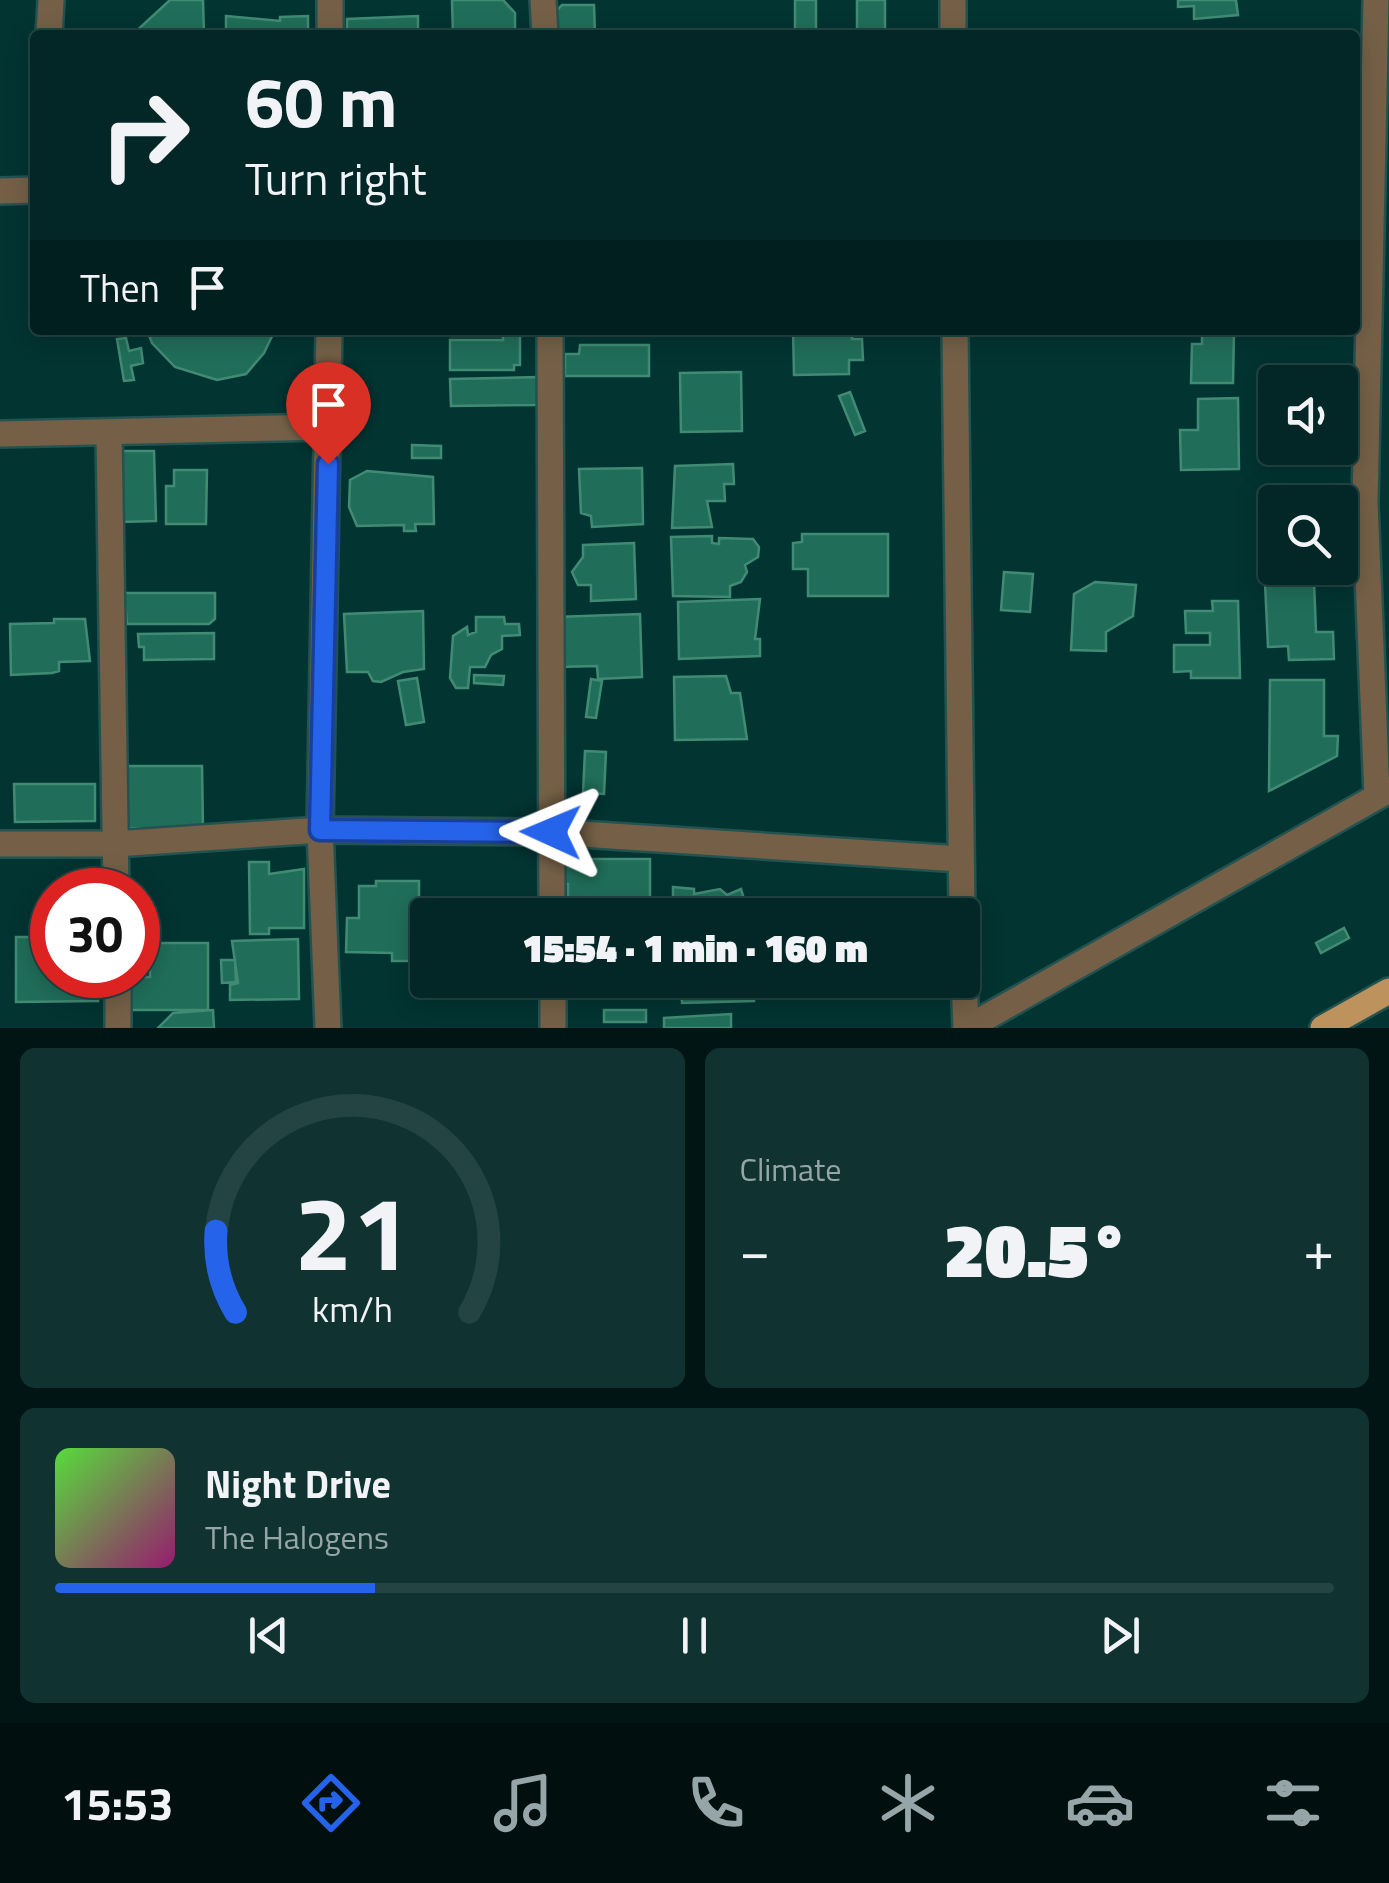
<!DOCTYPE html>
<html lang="en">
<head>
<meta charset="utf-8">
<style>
  :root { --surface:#022726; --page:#103332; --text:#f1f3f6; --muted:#96a5a7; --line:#234443; --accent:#2563eb }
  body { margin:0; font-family:"Titillium Web",sans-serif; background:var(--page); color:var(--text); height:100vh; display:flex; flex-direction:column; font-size:38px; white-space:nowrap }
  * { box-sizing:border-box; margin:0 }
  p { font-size:32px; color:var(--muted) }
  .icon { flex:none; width:55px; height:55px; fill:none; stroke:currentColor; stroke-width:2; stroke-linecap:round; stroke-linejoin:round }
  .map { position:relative; height:1028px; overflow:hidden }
  .side { display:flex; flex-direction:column; gap:20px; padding:20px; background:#011515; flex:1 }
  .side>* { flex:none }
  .hud { position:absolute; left:30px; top:30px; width:1330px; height:305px; border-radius:10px; box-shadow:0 5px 25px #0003,0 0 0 2px var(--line); background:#022726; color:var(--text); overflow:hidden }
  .buttons { position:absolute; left:1258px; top:365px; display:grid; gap:20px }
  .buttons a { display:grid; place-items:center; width:100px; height:100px; border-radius:10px; background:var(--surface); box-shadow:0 5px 25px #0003,0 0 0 2px var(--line); font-size:50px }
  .speed { position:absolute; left:30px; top:868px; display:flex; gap:20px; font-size:50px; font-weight:700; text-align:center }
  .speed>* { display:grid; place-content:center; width:130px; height:130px; border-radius:50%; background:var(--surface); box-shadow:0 5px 25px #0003,0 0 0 2px var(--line); line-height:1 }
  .speed .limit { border:15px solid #d22; background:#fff; color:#111 }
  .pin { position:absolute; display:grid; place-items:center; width:85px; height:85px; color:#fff; margin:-102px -42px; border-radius:50% 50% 50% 0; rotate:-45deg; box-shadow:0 0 10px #0007 }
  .pin .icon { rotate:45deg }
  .me { position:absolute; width:110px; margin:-55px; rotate:271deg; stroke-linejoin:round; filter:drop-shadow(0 0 8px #0008) }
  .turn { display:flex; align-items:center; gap:35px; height:210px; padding:0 50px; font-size:45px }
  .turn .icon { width:130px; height:130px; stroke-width:2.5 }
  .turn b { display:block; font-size:70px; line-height:85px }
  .then { display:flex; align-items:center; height:95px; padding:0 50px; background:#0003; gap:20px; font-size:38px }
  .big { font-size:75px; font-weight:800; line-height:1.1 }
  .side .tile { flex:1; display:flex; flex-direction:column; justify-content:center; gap:15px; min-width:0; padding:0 35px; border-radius:15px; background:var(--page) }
  .side .dial { align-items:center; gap:0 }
  .dial svg { height:260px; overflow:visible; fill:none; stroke:var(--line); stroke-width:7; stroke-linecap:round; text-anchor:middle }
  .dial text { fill:var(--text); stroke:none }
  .song { display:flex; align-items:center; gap:30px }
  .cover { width:120px; height:120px; border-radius:15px; background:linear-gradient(135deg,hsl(110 70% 55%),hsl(320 70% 35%)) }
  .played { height:10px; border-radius:5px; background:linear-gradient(90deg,var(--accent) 25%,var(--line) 25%) }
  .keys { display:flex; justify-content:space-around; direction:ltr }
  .heat { display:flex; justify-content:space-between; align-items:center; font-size:55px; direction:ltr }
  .side .tiles { flex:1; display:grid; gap:20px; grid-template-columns:1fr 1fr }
  .tile:last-child { grid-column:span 2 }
  .trip { position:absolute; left:410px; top:898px; width:570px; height:100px; border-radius:10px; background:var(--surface); box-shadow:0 5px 25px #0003,0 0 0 2px var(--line); font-weight:800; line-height:100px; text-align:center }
  .tab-bar { display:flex; height:160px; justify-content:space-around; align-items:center; background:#01100f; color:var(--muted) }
  .tab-bar .icon { width:70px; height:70px }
  .tab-bar .selected { color:var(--accent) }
  .tab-bar b { font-size:45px; color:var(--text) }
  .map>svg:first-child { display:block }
  .building { fill:#206e59; stroke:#418b74; stroke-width:2.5 }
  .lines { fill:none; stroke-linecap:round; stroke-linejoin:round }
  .minor-casing { stroke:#235350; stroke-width:30 }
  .major-casing { stroke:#235350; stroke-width:30 }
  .minor { stroke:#756047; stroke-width:25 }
  .major { stroke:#be925d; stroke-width:25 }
  .route-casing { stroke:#184099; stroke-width:25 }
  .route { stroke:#2563eb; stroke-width:18 }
</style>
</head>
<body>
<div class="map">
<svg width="1389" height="1028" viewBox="0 0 1389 1028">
  <rect width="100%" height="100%" fill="#023432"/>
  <!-- building -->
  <path class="building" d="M170,0h33l1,35h-72z
    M452,0h51l12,13v22h-62z
    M795,0h21v35h-21z
    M857,0h28v31h7v4h-35z
    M1178,0h58l2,15 -44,4v-13l-16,1z
    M562,5h32l1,30h-39l1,-25z
    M226,16l54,5v-4l28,-1v19h-82z
    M418,16v19h-71v-16z
    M147,330h128l-11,23 -18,21 -29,6 -42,-13 -23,-24z
    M451,330h49l1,6h-50z
    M793,330h59v9h10l1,21h-14v14l-55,1z
    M1202,330h32l-1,53h-42l1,-39h10z
    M503,334h17v31h-6v5h-64v-30h53z
    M126,338l3,13 12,-3 2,15 -12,3 3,14 -10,1 -7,-42z
    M580,345h69v31h-84v-22h14z
    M741,372l1,59 -61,1 -1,-59z
    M538,377v28l-87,1 -1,-27z
    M850,392l15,39 -10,4 -16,-39z
    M1238,398l1,71 -58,1 -1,-40h18v-31z
    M412,445l29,1v12h-29z
    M119,451h35l2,70 -35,1z
    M733,464l1,20h-10l1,17h-18l5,26 -40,1 3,-62z
    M642,468l1,56 -51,3 -1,-11 -10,-3 -2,-44z
    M174,470h33l-1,54h-40v-38h8z
    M367,471l66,6 1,47h-19l1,7h-12v-6l-47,1 -8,-19 1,-27z
    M802,534h86v62h-80v-27h-15v-26l9,-1z
    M712,536v7l7,1v-6l34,1 6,8 -1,10 -13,8 2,7 -6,10 -11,4v11l-57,-1 -2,-59z
    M634,543l2,56 -45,2v-16h-13l-6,-13 11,-15v-12z
    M1004,572l29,2 -3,38 -29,-2z
    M1314,581l2,51h17l1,27 -45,1 -1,-14 -20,1 -3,-64z
    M1095,582l41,3 -3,31 -27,16v19l-35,-1 3,-56z
    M124,593h91v26l-6,5h-82z
    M760,599l-5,40h5v17l-81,3 -1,-57z
    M1212,601h26l2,77h-49v-7l-17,1v-27h36v-12h-24l-1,-22h28z
    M423,611l1,58 -21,3 -22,10 -8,-1 -5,-9h-21l-3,-58z
    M640,614l2,63 -44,2 -1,-13 -39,1 -2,-50z
    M476,617h28l1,7h14l1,11 -18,1v13l-11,6 -6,12h-15l-2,21h-12l-6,-10 3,-42 14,-9 1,8 8,-3z
    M54,619h31l5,42 -31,1v9l-7,2 -41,2 -1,-51 44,-1z
    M214,633v26l-70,1v-13h-5l-1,-13z
    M474,675l30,1 -1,9 -29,-2z
    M726,676l5,17h9l7,46 -72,1 -1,-63z
    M417,678l7,44 -18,3 -8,-44z
    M591,679l11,2 -6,37 -10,-1z
    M1270,680h54v56h14l-1,20 -68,35z
    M585,751l21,1 -2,42 -21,-1z
    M127,766h75l1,63 -77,-1z
    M14,784h81v37l-80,1z
    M561,859h89v56h-71v-15h-11v-16h-6z
    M249,862h20v12l35,-5v59h-35v6h-19z
    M376,881h43v80h-27v-8l-46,-1 1,-34h12v-32h17z
    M673,887l21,2v5l26,-5 7,6 14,-6 6,20 -5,6h-69z
    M1344,928l5,10 -28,15 -5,-10z
    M16,937h36v38h46v26l-82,1z
    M298,939l1,60 -69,1v-15l8,-2 -6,-42z
    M150,943h58v67h-83v-33h25z
    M221,960h14l1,22 -14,1z
    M681,980h78v14h-5v7l-72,2z
    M213,1010l1,18h-56l15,-15z
    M604,1010h42v12h-42z
    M731,1014v14h-67v-10z"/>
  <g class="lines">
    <!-- minor casing -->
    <g class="minor-casing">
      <path id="minor" d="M543,0l2,35
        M953,0v35
        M1376,0l-11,503 12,293
        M49,35l2,-35
        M330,35v-35
        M0,191l35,-1
        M550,330l2,585
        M955,330l7,585
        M109,432l7,458
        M0,434l329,-7
        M0,844h115l205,-14 231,2 409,27
        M962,925l4,103
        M118,975v53
        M553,980v48
        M328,1028l-8,-198 9,-500
        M967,1028l422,-238"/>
    </g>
    <!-- major casing -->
    <g class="major-casing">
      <path id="major" d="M1323,1028l66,-37"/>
    </g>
    <!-- minor -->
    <use href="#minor" class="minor"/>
    <!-- major -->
    <use href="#major" class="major"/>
  </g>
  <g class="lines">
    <!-- route casing -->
    <g class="route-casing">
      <path id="route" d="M328,464l-8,366 231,2"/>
    </g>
    <!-- route -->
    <use href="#route" class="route"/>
  </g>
</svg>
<div class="buttons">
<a><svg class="icon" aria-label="sound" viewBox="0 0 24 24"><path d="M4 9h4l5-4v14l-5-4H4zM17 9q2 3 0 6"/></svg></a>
<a><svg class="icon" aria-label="search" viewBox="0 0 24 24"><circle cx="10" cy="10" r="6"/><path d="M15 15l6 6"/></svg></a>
</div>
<div class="speed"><div class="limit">30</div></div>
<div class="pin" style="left:328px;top:464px;background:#d93025"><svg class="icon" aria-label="arrive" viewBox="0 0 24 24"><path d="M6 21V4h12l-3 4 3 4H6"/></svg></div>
<svg class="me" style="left:551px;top:832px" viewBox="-20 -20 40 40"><path d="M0-17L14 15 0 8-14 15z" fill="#2563eb" stroke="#fff" stroke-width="4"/></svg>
<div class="trip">15:54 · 1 min · 160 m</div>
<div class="hud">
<div class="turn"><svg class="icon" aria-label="right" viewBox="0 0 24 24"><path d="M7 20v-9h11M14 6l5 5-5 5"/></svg><div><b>60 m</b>Turn right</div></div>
<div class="then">Then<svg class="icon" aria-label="arrive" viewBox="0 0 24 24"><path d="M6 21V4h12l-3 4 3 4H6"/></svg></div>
</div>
</div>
<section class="side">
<div class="tiles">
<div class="tile dial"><svg viewBox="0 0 100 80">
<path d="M14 69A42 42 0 1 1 86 69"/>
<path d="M14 69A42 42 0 0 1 8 44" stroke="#2563eb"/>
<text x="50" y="56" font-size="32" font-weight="700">21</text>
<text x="50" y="72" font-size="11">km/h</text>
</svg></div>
<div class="tile"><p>Climate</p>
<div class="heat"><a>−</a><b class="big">20.5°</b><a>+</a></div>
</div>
<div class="tile">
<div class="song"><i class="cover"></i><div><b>Night Drive</b><p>The Halogens</p></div></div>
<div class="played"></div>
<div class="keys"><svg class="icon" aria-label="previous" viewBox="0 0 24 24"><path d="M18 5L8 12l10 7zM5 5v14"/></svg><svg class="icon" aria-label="pause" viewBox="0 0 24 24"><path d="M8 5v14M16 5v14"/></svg><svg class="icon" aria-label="next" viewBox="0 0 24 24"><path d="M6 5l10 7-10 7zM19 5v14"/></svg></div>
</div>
</div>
</section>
<nav class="tab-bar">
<b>15:53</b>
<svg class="icon selected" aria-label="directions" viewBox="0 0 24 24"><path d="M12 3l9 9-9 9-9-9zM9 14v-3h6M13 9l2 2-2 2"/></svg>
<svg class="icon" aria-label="music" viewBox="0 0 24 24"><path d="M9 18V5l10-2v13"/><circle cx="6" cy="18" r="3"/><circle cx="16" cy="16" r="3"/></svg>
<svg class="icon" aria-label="phone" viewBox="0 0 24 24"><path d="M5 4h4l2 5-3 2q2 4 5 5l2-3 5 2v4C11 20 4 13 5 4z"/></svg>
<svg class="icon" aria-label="climate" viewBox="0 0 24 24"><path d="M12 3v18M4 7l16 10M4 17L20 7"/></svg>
<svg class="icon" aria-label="car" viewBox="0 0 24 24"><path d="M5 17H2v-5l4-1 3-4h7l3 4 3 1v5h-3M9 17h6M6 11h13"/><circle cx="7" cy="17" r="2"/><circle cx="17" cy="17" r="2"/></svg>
<svg class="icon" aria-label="filters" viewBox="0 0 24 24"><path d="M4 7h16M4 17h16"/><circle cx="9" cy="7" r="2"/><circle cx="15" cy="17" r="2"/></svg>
</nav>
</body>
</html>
